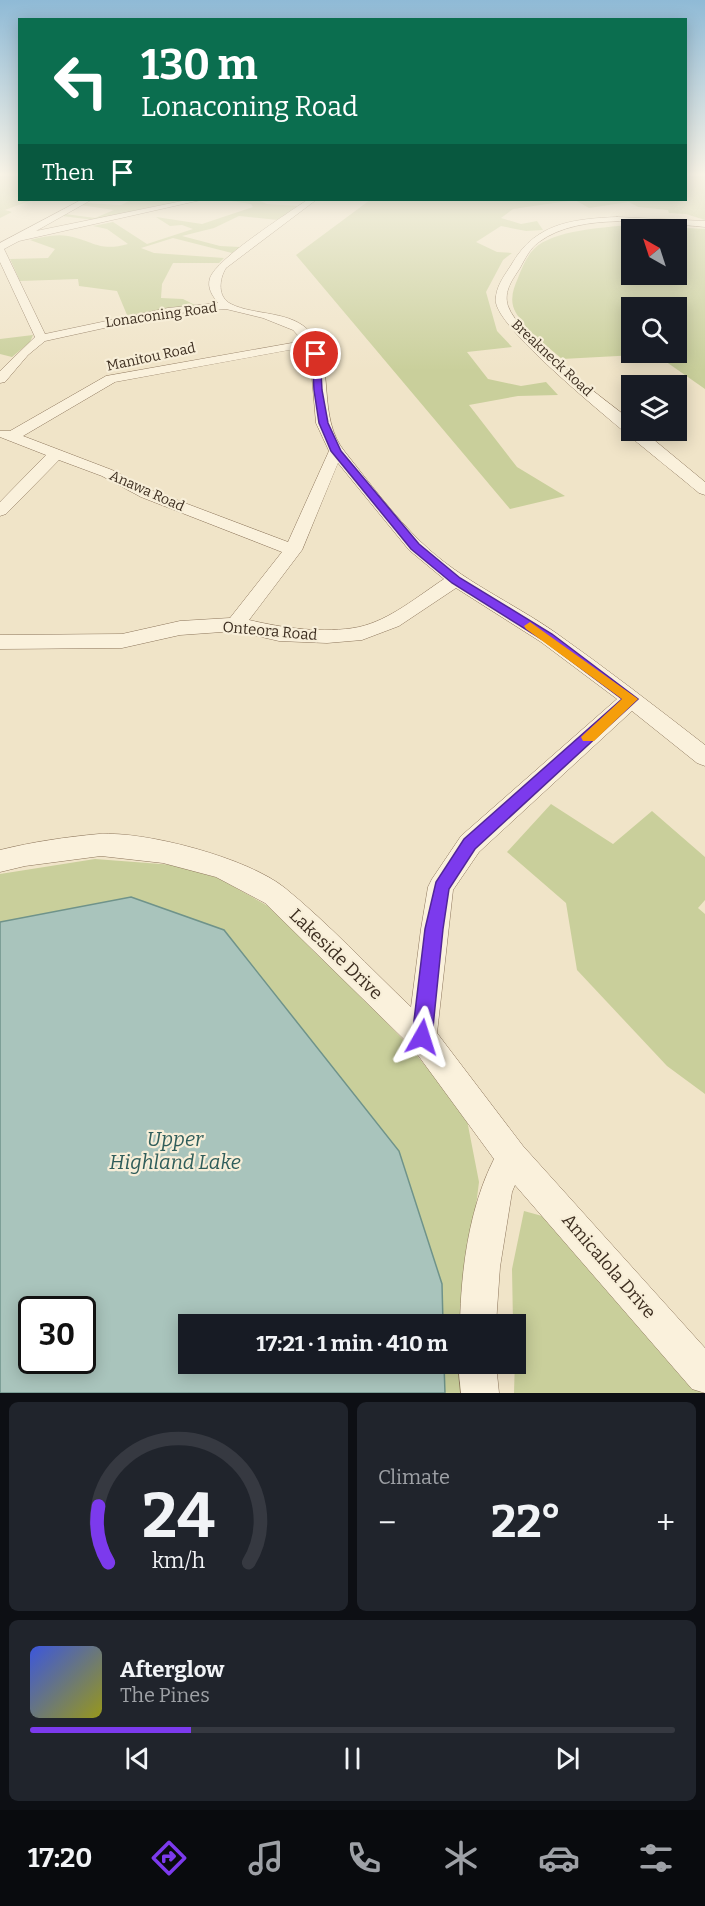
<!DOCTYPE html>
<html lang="en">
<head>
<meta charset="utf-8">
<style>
  :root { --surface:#171b24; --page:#20242c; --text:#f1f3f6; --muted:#9ea1a6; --line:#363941; --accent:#7c3aed }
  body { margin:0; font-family:Bitter,serif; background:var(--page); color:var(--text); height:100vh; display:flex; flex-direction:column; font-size:22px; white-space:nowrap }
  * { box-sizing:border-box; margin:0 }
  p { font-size:20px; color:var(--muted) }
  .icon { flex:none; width:33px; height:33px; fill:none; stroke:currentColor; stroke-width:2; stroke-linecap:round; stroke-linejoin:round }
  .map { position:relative; height:1393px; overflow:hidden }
  .panel { display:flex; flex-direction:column; gap:9px; padding:9px; background:#0d0f14; flex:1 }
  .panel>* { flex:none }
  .hud { position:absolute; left:18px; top:18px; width:669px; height:183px; border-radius:0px; box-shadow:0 3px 15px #0003; background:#0b6e4f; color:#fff; overflow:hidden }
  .needle { width:39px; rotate:321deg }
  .tools { position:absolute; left:621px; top:219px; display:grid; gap:12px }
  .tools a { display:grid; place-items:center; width:66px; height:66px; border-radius:0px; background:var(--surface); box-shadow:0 3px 15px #0003; font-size:30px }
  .speed { position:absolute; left:18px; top:1296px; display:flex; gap:12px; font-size:30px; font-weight:700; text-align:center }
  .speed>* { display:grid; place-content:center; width:78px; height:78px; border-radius:50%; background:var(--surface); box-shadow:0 3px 15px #0003; line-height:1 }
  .speed .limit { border:3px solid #111; border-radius:9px; background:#fff; color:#111 }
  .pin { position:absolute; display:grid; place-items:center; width:51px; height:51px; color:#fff; margin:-26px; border:3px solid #fff; border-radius:50%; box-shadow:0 2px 6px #0007 }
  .me { position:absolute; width:66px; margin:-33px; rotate:6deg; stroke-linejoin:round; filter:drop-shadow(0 0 4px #0008) }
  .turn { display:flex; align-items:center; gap:21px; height:126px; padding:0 24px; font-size:27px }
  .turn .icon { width:78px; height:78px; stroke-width:2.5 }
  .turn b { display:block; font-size:42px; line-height:51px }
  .then { display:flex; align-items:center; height:57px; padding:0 24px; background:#0003; gap:12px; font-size:22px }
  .big { font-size:45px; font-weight:700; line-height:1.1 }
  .panel .tile { flex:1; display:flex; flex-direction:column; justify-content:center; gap:9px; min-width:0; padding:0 21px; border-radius:9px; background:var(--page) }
  .panel .dial { align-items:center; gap:0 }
  .dial svg { height:156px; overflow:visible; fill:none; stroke:var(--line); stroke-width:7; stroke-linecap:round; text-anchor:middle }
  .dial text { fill:var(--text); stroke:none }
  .song { display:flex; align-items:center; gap:18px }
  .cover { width:72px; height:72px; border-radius:9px; background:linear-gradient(135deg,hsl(230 70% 55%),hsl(60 70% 35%)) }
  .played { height:6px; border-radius:3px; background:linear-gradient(90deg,var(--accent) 25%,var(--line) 25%) }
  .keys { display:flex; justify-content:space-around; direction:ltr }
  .heat { display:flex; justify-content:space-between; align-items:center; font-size:33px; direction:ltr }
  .panel .tiles { flex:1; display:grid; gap:9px; grid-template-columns:1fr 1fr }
  .tile:last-child { grid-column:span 2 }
  .trip { position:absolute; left:178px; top:1314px; width:348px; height:60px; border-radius:0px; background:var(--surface); box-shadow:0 3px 15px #0003; font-weight:700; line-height:60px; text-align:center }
  .tab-bar { display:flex; height:96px; justify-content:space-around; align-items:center; background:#090b0e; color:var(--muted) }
  .tab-bar .icon { width:42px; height:42px }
  .tab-bar .active { color:var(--accent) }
  .tab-bar b { font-size:27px; color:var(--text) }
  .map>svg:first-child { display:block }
  .green { fill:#c9cf9b; fill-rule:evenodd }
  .water { fill:#a9c4bc; stroke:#6f938a; stroke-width:1.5; fill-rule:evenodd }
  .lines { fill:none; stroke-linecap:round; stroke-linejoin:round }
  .minor-casing { stroke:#8d765c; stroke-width:1 }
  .minor { fill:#faf1dc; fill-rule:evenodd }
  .route { fill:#7c3aed; stroke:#51269a; stroke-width:1.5 }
  .slow { fill:#f59e0b }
  .labels { text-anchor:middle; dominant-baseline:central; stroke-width:4.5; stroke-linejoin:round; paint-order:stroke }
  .far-street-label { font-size:14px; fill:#3d2e20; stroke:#f7eed8 }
  .street-label { font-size:15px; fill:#3d2e20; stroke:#f7eed8 }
  .near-street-label { font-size:18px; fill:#3d2e20; stroke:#f7eed8 }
  .near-water-label { font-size:20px; font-style:italic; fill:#2f5d5a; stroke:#f7eed8 }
</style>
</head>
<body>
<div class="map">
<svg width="705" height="1393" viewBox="0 0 705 1393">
  <rect width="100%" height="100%" fill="#f0e4c8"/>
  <!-- green -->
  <path class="green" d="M0,176h19l1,24h12l-27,10 7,2 -12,6z
    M686,176h19v44l-19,-6 -17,-1 -1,-3 -30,-3 -9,-5 -40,6 -14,-8 -62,9 -12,9 20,6 16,-3 6,9 -17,1 -25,-5 -25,16 21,10 15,1 -9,7 -17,32 11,39 15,16 -45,5 21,27 33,7 25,-4 12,13 -40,1 -49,9 48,62 48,29 -55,13 -214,-254 74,-55h316z
    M131,200h60l-97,20 -32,-4 3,-2 30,4 19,-8 -34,-5 5,-2 36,2z
    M224,200h34l9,4 33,2 -22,14 -39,-4 -25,12 -32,8 38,10 20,1 -8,6 -59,-15 -32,10 13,5 70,5 -5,5h-46l-11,21 -1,14 22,1 14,7 -70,9 -10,-24 -38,-5 -1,-7 -58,2 -10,-22 38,-1 7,-9 -25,-9c12,-3 25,-6 38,-4 26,5 31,16 60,8l-21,-15 -14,-3 20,-4 34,22 46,-15 -11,-4 -12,1 -14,-9 46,7 51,-17 -2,-3z
    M632,225l73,4v160l-50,-35 -93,5c-16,-14 -35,-27 -46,-46 -7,-12 -3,-24 2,-35 4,-10 8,-21 16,-29 18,-19 72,-22 98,-24zM632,230h44v44h-44zM632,308h44v44h-44z
    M33,335l-3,7 -18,15 -12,-3v-15z
    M551,804l62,40 39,-33 53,46v43l-7,8 7,6v180l-38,-28 -90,-96 -11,-67 -59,-51z
    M95,859l79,6 44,13 50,28 53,48 88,92 57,69 13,67 -13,104 1,38h-24l-1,-40 -440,-363 -2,1v-48z
    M524,1211l29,8 99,112 50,62h-188l2,-69h-3l-1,-55z
    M444,1364h25l2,29h-26z"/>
  <!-- water -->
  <path class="water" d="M131,897l93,33 175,221 43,133 1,40h-254v40h255l1,29h-445v-471zM32,1310h50v50h-50z"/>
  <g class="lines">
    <!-- minor casing -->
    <g class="minor-casing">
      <path id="minor" d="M81,200h10l-55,31 151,-31h14l-182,41 -15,8 41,85 123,-26 50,-5c-6,-8 -11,-15 -8,-25 7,-20 77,-64 97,-78h9l-90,68c-7,11 -9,29 5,36 24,12 61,6 80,29 25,31 5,84 34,119 23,29 50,65 76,90 40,39 91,60 135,91 51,36 100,74 149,112v21l-8,-3 -65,-52 -153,141 -26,38 -16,143 86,113 182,202v45l-13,-4 -177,-204 -3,7 -12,75 -4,57h-36c1,-54 9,-116 34,-165l-82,-112 -147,-144 -49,-26 -53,-14 -62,-7 -76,10 -25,6v-22c32,-8 66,-13 99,-16 47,-3 149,24 186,54 43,35 85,80 126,119l10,-78 7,-42 4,-8 29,-43 156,-137 -76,-57 -85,-54 -57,38 -37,14 -35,3 -48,-2 -43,-10 -56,4 -58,13 -122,1v-14l122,-1 58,-13 50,-3 52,-66 -141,-55 -39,-21 -43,-16 -53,54 -6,2v-14l46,-47 -46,-18v-6h10l96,-55 197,-35 -10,-11 -30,-12 -37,-9 -58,5 -123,27 -17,14 -23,27 -5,1v-12l35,-34 -35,-75v-19zM306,347l4,7 6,69 13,28 -41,91 -135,-51 -41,-21 -89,-34 92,-54zM338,463l71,87 35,29c-26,17 -54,41 -85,48 -35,7 -76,1 -110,-7l53,-70z
        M617,217l88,4v6c-49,-4 -124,-16 -166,15 -9,6 -14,17 -19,26 -7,11 -17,23 -12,38 11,31 95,92 124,115v9h10l63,52v13l-6,-2c-35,-30 -196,-154 -203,-190 -2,-16 10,-29 17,-41 24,-40 62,-43 104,-45z
        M458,1364h38l3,29h-38z"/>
    </g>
    <!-- minor -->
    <use href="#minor" class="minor"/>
  </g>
  <!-- sky -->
  <linearGradient id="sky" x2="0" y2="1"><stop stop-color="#8fbad6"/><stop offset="0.47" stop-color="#f8f3e6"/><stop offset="1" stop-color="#f8f3e6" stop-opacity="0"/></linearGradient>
  <rect width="705" height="371" fill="url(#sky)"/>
  <!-- route -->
  <path class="route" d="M316,352l4,2 2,36 6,33 13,28 78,93 41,34 92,56 86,65 -163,150 -26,40 -6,40 -11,108 -3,7 -7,3 -7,-3 -3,-7 13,-108 11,-47 28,-43 158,-140 -79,-59 -91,-57 -41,-34 -80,-98 -12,-28 -5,-33 -2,-36z"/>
  <!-- slow -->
  <path class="slow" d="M530,622l108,77 -44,42h-11l-2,-4 41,-38 -96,-70 -2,-3z"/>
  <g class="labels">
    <!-- far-street labels -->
    <g class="far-street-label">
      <text transform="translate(161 315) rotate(-8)">Lonaconing Road</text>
      <text transform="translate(151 357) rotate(-12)">Manitou Road</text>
      <text transform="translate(552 358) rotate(43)">Breakneck Road</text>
      <text transform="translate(147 491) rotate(24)">Anawa Road</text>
    </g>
    <!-- street labels -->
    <g class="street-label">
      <text transform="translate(270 631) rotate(5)">Onteora Road</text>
    </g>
    <!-- near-street labels -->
    <g class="near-street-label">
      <text transform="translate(336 954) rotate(44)">Lakeside Drive</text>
      <text transform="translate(609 1266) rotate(49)">Amicalola Drive</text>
    </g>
    <!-- near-water labels -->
    <g class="near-water-label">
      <text x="175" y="1139">Upper<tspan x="175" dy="23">Highland Lake</tspan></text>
    </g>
  </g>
</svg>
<div class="tools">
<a><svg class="needle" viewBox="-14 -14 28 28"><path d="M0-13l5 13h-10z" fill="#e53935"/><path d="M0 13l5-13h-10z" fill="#9ea1a6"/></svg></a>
<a><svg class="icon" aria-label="search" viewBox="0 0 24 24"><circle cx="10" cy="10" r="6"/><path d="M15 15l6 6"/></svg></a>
<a><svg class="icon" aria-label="layers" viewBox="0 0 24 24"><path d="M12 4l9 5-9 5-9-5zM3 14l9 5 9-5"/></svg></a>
</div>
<div class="speed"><div class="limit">30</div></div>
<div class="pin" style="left:316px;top:354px;background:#d93025"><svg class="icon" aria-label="arrive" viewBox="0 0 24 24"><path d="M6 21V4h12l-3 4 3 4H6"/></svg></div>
<svg class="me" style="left:422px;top:1037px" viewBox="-20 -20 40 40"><path d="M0-17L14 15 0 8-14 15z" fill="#7c3aed" stroke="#fff" stroke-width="4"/></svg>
<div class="trip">17:21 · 1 min · 410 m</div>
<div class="hud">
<div class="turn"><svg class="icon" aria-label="left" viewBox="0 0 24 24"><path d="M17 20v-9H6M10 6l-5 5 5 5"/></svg><div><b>130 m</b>Lonaconing Road</div></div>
<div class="then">Then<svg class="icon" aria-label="arrive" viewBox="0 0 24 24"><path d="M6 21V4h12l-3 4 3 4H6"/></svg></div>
</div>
</div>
<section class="panel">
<div class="tiles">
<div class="tile dial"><svg viewBox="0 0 100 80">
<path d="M14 69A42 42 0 1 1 86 69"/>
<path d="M14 69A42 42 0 0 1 9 40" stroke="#7c3aed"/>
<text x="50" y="56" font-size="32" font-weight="700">24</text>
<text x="50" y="72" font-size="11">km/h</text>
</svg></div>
<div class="tile"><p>Climate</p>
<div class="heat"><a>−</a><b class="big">22°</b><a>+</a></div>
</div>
<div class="tile">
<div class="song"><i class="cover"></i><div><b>Afterglow</b><p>The Pines</p></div></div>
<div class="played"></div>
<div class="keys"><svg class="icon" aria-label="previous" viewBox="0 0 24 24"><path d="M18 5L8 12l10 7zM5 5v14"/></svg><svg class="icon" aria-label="pause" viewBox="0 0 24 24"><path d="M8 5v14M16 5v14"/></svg><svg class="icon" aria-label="next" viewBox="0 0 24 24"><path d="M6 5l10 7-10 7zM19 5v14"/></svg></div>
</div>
</div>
</section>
<nav class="tab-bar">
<b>17:20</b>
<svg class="icon active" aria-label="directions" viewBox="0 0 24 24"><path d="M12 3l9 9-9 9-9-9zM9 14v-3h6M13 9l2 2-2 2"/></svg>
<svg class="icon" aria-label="music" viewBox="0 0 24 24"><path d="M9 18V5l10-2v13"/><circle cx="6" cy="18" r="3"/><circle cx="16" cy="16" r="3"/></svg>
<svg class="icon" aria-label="phone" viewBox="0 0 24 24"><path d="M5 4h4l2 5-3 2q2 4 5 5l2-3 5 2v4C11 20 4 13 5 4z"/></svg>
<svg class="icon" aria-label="climate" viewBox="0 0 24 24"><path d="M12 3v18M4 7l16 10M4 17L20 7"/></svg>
<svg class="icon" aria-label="car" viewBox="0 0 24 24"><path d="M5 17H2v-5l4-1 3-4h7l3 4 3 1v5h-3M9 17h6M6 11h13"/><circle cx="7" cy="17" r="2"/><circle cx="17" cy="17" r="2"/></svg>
<svg class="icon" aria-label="filters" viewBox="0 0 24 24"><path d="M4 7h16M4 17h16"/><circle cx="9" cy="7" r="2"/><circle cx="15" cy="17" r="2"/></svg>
</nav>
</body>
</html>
